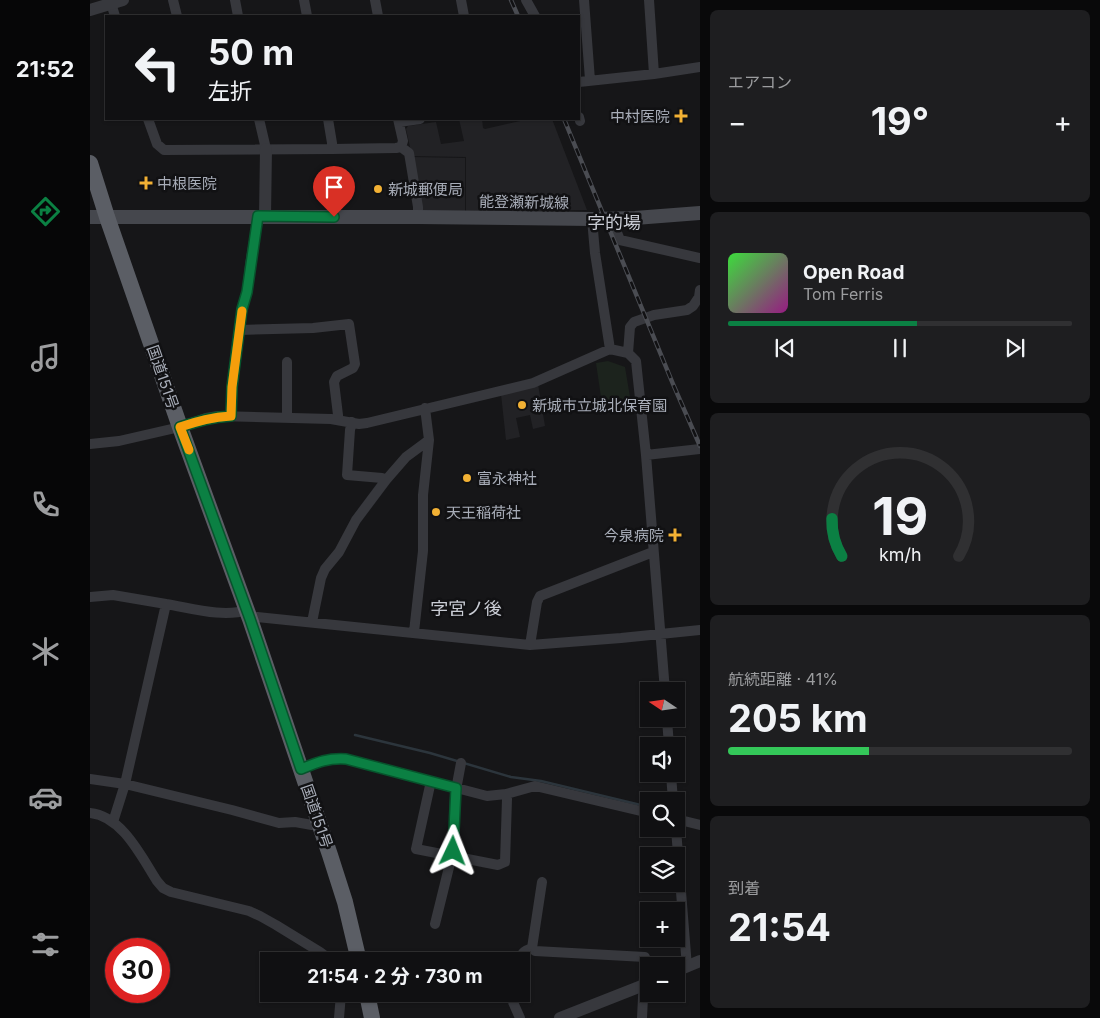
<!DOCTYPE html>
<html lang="ja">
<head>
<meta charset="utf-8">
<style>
  :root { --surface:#101012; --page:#1e1e20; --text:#f1f3f6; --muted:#9c9d9f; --line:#303032; --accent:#0b8043 }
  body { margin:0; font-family:Inter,"Noto Sans JP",sans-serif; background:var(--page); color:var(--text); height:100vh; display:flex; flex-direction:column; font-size:19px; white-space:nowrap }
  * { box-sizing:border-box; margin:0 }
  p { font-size:16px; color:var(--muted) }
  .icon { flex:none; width:28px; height:28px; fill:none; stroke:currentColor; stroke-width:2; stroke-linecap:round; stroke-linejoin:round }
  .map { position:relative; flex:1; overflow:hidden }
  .drawer { display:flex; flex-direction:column; gap:10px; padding:10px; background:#09090a; width:400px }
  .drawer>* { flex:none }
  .guide { position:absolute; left:15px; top:15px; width:475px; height:105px; border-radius:0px; box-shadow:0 1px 4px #0004,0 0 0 1px var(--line); background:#101012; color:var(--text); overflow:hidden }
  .needle { width:32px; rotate:283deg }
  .buttons { position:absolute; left:550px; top:682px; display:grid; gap:10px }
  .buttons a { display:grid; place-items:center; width:45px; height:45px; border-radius:0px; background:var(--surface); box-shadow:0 1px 4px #0004,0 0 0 1px var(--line); font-size:25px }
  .speed { position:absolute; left:15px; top:938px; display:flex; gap:10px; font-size:25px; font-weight:700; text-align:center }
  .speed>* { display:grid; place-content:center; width:65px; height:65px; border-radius:50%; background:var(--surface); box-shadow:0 1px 4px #0004,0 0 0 1px var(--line); line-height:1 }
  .speed .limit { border:8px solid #d22; background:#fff; color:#111 }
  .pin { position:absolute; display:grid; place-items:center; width:42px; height:42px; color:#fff; margin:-51px -21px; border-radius:50% 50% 50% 0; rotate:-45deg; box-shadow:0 0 5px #0007 }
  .pin .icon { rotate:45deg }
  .me { position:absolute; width:55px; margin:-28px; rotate:2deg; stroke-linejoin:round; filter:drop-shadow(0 0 4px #0008) }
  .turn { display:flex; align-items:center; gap:18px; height:105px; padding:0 20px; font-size:22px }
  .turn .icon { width:65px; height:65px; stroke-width:2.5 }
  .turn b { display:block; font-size:35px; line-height:42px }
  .big { font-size:38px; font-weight:700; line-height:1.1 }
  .drawer .card { flex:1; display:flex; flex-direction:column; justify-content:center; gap:8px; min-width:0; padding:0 18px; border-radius:8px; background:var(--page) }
  .drawer .dial { align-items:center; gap:0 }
  .dial svg { height:130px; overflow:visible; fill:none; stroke:var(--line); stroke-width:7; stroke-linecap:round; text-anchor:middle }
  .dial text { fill:var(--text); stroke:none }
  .song { display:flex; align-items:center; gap:15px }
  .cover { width:60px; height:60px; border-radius:8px; background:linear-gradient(135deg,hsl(120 70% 55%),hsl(310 70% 35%)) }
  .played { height:5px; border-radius:2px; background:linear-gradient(90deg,var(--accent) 55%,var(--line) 55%) }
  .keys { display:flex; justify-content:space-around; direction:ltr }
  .heat { display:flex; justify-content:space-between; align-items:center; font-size:28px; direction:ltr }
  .charge { height:8px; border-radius:4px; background:linear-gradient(90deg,#34c759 41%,var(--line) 0) }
  .trip { position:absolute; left:170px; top:952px; width:270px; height:50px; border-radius:0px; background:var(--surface); box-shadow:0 1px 4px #0004,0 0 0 1px var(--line); font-weight:700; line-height:50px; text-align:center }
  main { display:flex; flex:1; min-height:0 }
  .tab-bar { display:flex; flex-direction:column; width:90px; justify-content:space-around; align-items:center; background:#060607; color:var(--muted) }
  .tab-bar .icon { width:35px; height:35px }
  .tab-bar .selected { color:var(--accent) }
  .tab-bar b { font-size:22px; color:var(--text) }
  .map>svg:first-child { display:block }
  .built { fill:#222225 }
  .green { fill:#1c231d }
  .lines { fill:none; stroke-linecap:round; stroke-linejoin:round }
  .stream { stroke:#2c353c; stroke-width:2.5 }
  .minor { stroke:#37383d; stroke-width:10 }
  .tertiary { stroke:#37383d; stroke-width:12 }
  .secondary { stroke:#45474d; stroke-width:14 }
  .trunk { stroke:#5b5e65; stroke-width:16 }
  .rail-casing { stroke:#4a4c52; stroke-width:4.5 }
  .rail { stroke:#111113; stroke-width:2.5; stroke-dasharray:8; stroke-linecap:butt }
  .route-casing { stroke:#07532c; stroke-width:12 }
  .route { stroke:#0b8043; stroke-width:9 }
  .slow { stroke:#f59e0b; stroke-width:9 }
  .poi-dot { fill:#f2b134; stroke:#111113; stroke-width:2 }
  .labels { text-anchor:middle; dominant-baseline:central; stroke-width:5; stroke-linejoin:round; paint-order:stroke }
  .poi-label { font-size:15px; fill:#a8adb8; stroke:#111113; text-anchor:start }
  .street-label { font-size:15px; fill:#a8adb8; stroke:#111113 }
  .quarter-label { font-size:18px; fill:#c9ccd4; stroke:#111113 }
</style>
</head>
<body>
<main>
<nav class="tab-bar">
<b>21:52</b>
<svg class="icon selected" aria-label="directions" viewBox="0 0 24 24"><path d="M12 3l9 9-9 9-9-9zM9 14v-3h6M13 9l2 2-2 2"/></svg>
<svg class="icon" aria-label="music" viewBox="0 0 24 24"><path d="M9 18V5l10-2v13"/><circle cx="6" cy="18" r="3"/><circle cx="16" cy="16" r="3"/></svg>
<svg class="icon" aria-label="phone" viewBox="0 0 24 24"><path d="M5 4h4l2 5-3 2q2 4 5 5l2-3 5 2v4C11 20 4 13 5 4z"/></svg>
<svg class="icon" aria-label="climate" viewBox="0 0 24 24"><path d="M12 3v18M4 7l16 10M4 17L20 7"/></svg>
<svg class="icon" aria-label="car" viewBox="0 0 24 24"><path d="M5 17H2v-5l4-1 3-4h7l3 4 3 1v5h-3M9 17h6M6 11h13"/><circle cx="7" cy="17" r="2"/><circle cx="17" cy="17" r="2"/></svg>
<svg class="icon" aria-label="filters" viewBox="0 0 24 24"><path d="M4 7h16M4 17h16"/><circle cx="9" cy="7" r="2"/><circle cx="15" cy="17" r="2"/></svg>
</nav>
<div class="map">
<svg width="610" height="1018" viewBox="0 0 610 1018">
  <rect width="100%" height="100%" fill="#161618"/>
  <!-- built -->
  <path class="built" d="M369,119h23l1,9 2,1 44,-10h23l35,91 -121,2v-55l-54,-1 -6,-27 2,-3 28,-4 5,22 23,-3z
    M322,157l53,1v54l-43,-1z
    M448,384l7,42 -12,3 -3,-14 -14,3 4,19 -14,3 -5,-46z"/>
  <!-- green -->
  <path class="green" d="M518,361l17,6 6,36 -29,1 -6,-41z"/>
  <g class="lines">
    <!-- stream -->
    <path class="stream" d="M265,735l75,18 81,24 30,4 108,26"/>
    <!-- minor -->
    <path class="minor" d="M20,0l5,16
      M83,0l4,16
      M145,0l3,16
      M214,0l3,16
      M285,0l3,16
      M371,0l3,16
      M436,0l9,16
      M494,0l6,80
      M559,0l5,74
      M489,82l75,-8 46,-7
      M489,117l1,4
      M58,119l9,25 7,6 168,-1v-6l-4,-24
      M169,119l7,30
      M309,122l21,-3
      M311,147l8,6 9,54v10
      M242,149l64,-1 5,-1 2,-6 -5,-22
      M521,218l9,22 80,18
      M502,219l3,34 15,96
      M149,330l74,-2 36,-4 6,40 -2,4 -16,8 -3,6 4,33v5
      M538,353l2,-26 4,-5 20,-7 33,-5 6,-4 6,-9 1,-7
      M141,416l1,-29 10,-78 5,-17 3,-27 8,-49
      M197,418v-56
      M262,422l-2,8 -3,45 35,3 4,2
      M0,444l29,-3 61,-14 26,-9 12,-2 113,3 28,5 8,-1 166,-40 77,-34 18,4 8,8 10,94 54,-6
      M556,455l19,236
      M0,597l23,-2 53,9
      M160,619l7,-2 273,28 91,-7 79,-8
      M222,622l9,-44 4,-9 14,-17 17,-32 30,-40 20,-23 23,-17 -4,-32
      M324,632l9,-81v-56l6,-55
      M440,645l7,-43 3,-6 113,-44
      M577,719l2,27
      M211,769c17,-7 26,-11 45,-10l141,37 19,-2 29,-8 114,27
      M581,774l2,27
      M0,779l35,5 107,26 47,13 16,-1 17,3 7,-2
      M341,781l-15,68 82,16 7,-3 2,-63 -1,-5
      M0,813c32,3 51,43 67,68l6,7 8,4 78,19 11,5 16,9 44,27 12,9
      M586,819l24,6
      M23,822l12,-38 41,-180c25,4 57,14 81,6
      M586,829l11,138
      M345,924l18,-73 2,-56 6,-32
      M442,948l3,3 110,6 -3,61
      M430,961c1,-8 4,-10 12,-13l10,-66
      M414,994l8,6 8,18
      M249,1018l2,-24"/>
    <!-- tertiary -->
    <path class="tertiary" d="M0,10l33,-10
      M175,216l1,-67
      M586,971l24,-10
      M470,1018l89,-35"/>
    <!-- secondary -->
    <path class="secondary" d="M0,217h328l174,2 43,-1 65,-5"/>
    <!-- trunk -->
    <path class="trunk" d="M0,163l17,54 73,210 70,192 80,236 15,47 14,59
      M277,994l5,24"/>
    <!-- rail casing -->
    <g class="rail-casing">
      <path id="rail" d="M421,0l7,16
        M474,119l109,265 27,62"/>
    </g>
    <!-- rail -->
    <use href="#rail" class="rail"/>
  </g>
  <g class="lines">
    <!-- route casing -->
    <g class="route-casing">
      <path id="route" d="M244,217l-76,-1 -11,76 -5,17 -10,78 -1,29c-19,1 -32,5 -51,11l70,192 51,150c17,-7 26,-11 45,-10l110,29 -3,63"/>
    </g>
    <!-- route -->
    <use href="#route" class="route"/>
    <!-- slow -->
    <path class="slow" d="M99,450l-9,-23c19,-6 32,-10 51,-11l1,-29 10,-76"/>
  </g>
  <!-- markers -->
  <g class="poi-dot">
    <path d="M588.5 108.5h5v5h5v5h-5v5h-5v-5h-5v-5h5z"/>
    <path d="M53.5 175.5h5v5h5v5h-5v5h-5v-5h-5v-5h5z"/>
    <circle cx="288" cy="189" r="5"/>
    <circle cx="432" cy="405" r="5"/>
    <circle cx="377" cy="478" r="5"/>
    <circle cx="346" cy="512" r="5"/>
    <path d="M582.5 527.5h5v5h5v5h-5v5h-5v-5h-5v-5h5z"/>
  </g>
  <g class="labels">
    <!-- poi labels -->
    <g class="poi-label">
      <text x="580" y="116" text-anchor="end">中村医院</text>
      <text x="67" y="183">中根医院</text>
      <text x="298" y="189">新城郵便局</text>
      <text x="442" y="405">新城市立城北保育園</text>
      <text x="387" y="478">富永神社</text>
      <text x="356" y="512">天王稲荷社</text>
      <text x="574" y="535" text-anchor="end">今泉病院</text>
    </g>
    <!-- street labels -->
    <g class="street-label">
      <text transform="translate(434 202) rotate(1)">能登瀬新城線</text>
      <text transform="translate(73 377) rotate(71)">国道151号</text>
      <text transform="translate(227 816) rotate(71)">国道151号</text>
    </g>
    <!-- quarter labels -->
    <g class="quarter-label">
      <text x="524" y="222">字的場</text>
      <text x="376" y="608">字宮ノ後</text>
    </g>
  </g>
</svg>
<div class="buttons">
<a><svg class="needle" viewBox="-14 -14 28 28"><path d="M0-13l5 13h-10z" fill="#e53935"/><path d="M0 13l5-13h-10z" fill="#9c9d9f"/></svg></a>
<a><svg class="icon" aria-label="sound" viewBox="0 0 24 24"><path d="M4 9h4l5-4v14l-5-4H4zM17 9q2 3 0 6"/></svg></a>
<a><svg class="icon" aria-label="search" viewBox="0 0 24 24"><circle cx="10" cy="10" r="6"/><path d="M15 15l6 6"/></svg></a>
<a><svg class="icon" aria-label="layers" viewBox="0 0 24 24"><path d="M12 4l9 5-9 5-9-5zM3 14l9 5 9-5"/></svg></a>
<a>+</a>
<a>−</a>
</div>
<div class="speed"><div class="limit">30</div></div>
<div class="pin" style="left:244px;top:217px;background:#d93025"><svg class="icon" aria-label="arrive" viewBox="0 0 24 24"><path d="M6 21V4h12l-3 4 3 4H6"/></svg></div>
<svg class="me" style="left:363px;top:851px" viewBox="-20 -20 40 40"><path d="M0-17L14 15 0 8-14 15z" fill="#0b8043" stroke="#fff" stroke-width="4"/></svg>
<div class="trip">21:54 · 2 分 · 730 m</div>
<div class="guide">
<div class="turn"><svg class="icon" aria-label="left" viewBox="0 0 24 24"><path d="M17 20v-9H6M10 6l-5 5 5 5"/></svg><div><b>50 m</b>左折</div></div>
</div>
</div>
<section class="drawer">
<div class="card"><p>エアコン</p>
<div class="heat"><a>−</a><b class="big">19°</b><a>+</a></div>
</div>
<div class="card">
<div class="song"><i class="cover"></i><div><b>Open Road</b><p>Tom Ferris</p></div></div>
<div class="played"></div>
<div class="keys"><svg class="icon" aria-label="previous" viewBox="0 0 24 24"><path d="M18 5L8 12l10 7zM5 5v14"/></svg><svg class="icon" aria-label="pause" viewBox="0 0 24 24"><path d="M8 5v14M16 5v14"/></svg><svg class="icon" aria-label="next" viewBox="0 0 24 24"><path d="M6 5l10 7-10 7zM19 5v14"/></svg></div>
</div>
<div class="card dial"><svg viewBox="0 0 100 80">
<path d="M14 69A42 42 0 1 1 86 69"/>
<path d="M14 69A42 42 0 0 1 8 46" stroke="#0b8043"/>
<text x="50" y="56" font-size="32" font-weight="700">19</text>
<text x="50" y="72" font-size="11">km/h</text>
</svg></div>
<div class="card"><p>航続距離 · 41%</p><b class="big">205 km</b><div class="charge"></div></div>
<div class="card"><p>到着</p><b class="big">21:54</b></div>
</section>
</main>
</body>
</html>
